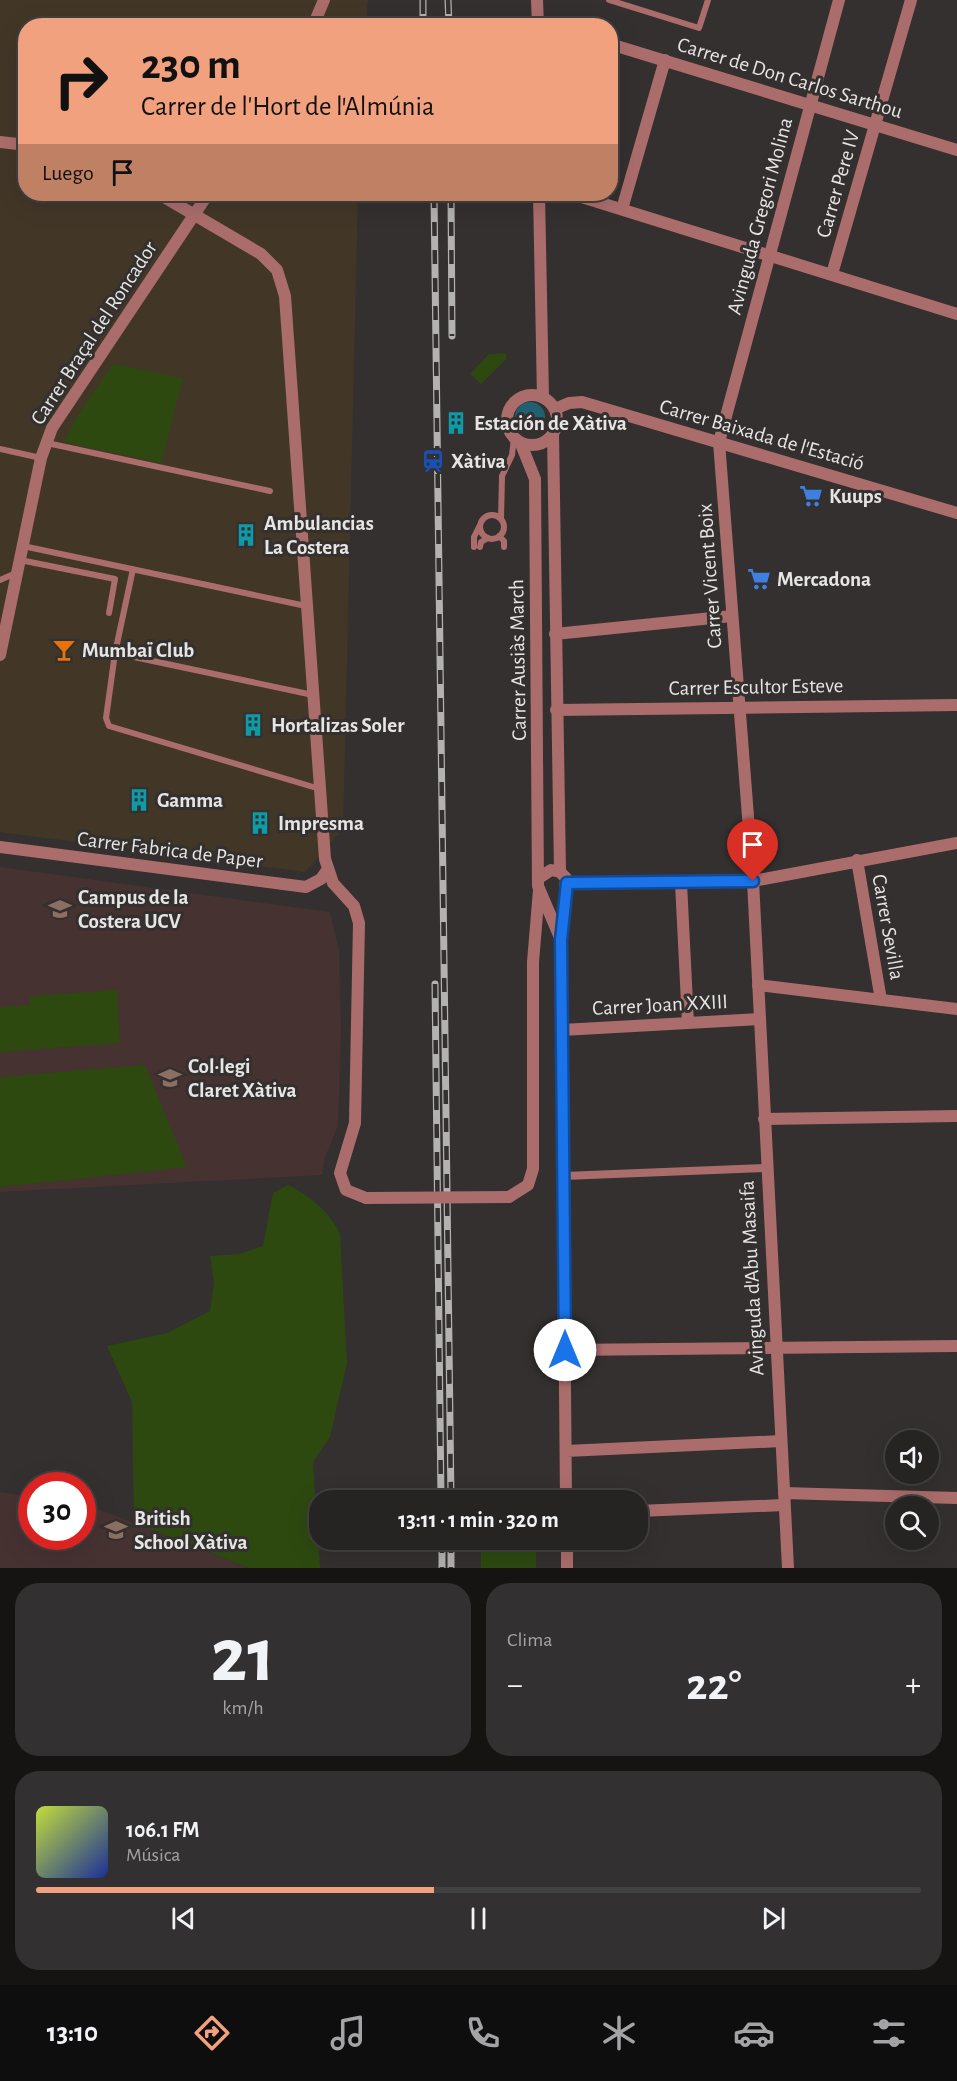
<!DOCTYPE html>
<html lang="es">
<head>
<meta charset="utf-8">
<style>
  :root { --surface:#262423; --page:#323030; --text:#f1f3f6; --muted:#a4a4a6; --line:#424141; --accent:#f1a17d }
  body { margin:0; font-family:"Alegreya Sans",sans-serif; background:var(--page); color:var(--text); height:100vh; display:flex; flex-direction:column; font-size:22px; white-space:nowrap }
  * { box-sizing:border-box; margin:0 }
  p { font-size:20px; color:var(--muted) }
  .icon { flex:none; width:33px; height:33px; fill:none; stroke:currentColor; stroke-width:2; stroke-linecap:round; stroke-linejoin:round }
  .map { position:relative; height:1568px; overflow:hidden }
  .side { display:flex; flex-direction:column; gap:15px; padding:15px; background:#151413; flex:1 }
  .side>* { flex:none }
  .guide { position:absolute; left:18px; top:18px; width:600px; height:183px; border-radius:24px; box-shadow:0 6px 24px #0002,0 0 0 2px var(--line); background:#f1a17d; color:#111; overflow:hidden }
  .buttons { position:absolute; left:885px; top:1430px; display:grid; gap:12px }
  .buttons a { display:grid; place-items:center; width:54px; height:54px; border-radius:50%; background:var(--surface); box-shadow:0 6px 24px #0002,0 0 0 2px var(--line); font-size:30px }
  .speed { position:absolute; left:18px; top:1472px; display:flex; gap:12px; font-size:30px; font-weight:700; text-align:center }
  .speed>* { display:grid; place-content:center; width:78px; height:78px; border-radius:50%; background:var(--surface); box-shadow:0 6px 24px #0002,0 0 0 2px var(--line); line-height:1 }
  .speed .limit { border:9px solid #d22; background:#fff; color:#111 }
  .pin { position:absolute; display:grid; place-items:center; width:51px; height:51px; color:#fff; margin:-62px -26px; border-radius:50% 50% 50% 0; rotate:-45deg; box-shadow:0 0 6px #0007 }
  .pin .icon { rotate:45deg }
  .me { position:absolute; width:66px; margin:-33px; rotate:0deg; stroke-linejoin:round; filter:drop-shadow(0 0 4px #0008) }
  .turn { display:flex; align-items:center; gap:21px; height:126px; padding:0 24px; font-size:27px }
  .turn .icon { width:78px; height:78px; stroke-width:2.5 }
  .turn b { display:block; font-size:42px; line-height:51px }
  .then { display:flex; align-items:center; height:57px; padding:0 24px; background:#0003; gap:12px; font-size:22px }
  .big { font-size:45px; font-weight:700; line-height:1.1 }
  .side .card { flex:1; display:flex; flex-direction:column; justify-content:center; gap:9px; min-width:0; padding:0 21px; border-radius:24px; background:var(--page) }
  .side .dial { align-items:center; gap:0 }
  .dial b { font-size:78px; line-height:1 }
  .song { display:flex; align-items:center; gap:18px }
  .cover { width:72px; height:72px; border-radius:9px; background:linear-gradient(135deg,hsl(70 70% 55%),hsl(230 70% 35%)) }
  .played { height:6px; border-radius:3px; background:linear-gradient(90deg,var(--accent) 45%,var(--line) 45%) }
  .keys { display:flex; justify-content:space-around; direction:ltr }
  .heat { display:flex; justify-content:space-between; align-items:center; font-size:33px; direction:ltr }
  .side .tiles { flex:1; display:grid; gap:15px; grid-template-columns:1fr 1fr }
  .card:last-child { grid-column:span 2 }
  .trip { position:absolute; left:309px; top:1490px; width:339px; height:60px; border-radius:24px; background:var(--surface); box-shadow:0 6px 24px #0002,0 0 0 2px var(--line); font-weight:700; line-height:60px; text-align:center }
  .dock { display:flex; height:96px; justify-content:space-around; align-items:center; background:#0f0e0e; color:var(--muted) }
  .dock .icon { width:42px; height:42px }
  .dock .selected { color:var(--accent) }
  .dock b { font-size:27px; color:var(--text) }
  .map>svg:first-child { display:block }
  .industrial { fill:#423727 }
  .education { fill:#473232 }
  .green { fill:#2d4910 }
  .water { fill:#216073 }
  .lines { fill:none; stroke-linecap:round; stroke-linejoin:round }
  .service { stroke:#ab6d6c; stroke-width:6 }
  .pedestrian { stroke:#ab6d6c; stroke-width:8 }
  .minor { stroke:#ab6d6c; stroke-width:12 }
  .tertiary { stroke:#ab6d6c; stroke-width:12 }
  .rail-casing { stroke:#b4b2b1; stroke-width:7 }
  .rail { stroke:#33302f; stroke-width:4.5; stroke-dasharray:14; stroke-linecap:butt }
  .minor-bridge { stroke:#ab6d6c; stroke-width:12 }
  .route-casing { stroke:#114b97; stroke-width:15 }
  .route { stroke:#1a73e8; stroke-width:10 }
  .labels { text-anchor:middle; dominant-baseline:central; stroke-width:6; stroke-linejoin:round; paint-order:stroke }
  .street-label { font-size:21px; fill:#e6e5e4; stroke:#33302f }
  .poi-label { font-size:21px; font-weight:bold; fill:#e6e5e4; stroke:#33302f; text-anchor:start }
</style>
</head>
<body>
<div class="map">
<svg width="957" height="1568" viewBox="0 0 957 1568">
  <rect width="100%" height="100%" fill="#33302f"/>
  <!-- industrial -->
  <path class="industrial" d="M0,0h368l-2,25 -340,1v168h332l-15,635 -38,43 -305,-40z"/>
  <!-- education -->
  <path class="education" d="M0,867l330,45 9,38 2,79 -3,97 -13,31 -3,18 -322,17z
    M0,1492l31,5 1,39h50l1,-30 12,2 154,60h-249z"/>
  <!-- green -->
  <path class="green" d="M506,353v6l-25,25 -11,-10 19,-20z
    M113,364l70,14 -22,85 -97,-21 12,-24z
    M117,990l3,53 -120,9v-45l30,-2v-9z
    M145,1065l42,102 -187,20v-110z
    M288,1185c21,10 43,28 52,49l7,129 -17,74 -17,25 7,106h-71l-115,-45 -2,-121 -25,-56 60,-13 43,-22 4,-29 -4,-26 29,-2 24,-8 10,-53z
    M481,1539h55v29h-55z"/>
  <!-- water -->
  <path class="water" d="M515 417a15 15 0 1 1 30 0a15 15 0 1 1-30 0Z"/>
  <g class="lines">
    <!-- service -->
    <path class="service" d="M609,0l90,28 9,-28
      M47,443l223,48
      M0,449l41,9
      M480 527a12 12 0 1 1 24 0a12 12 0 1 1-24 0Z
      M501,519l1,-43 10,-21 2,-17
      M499,536l5,5v6
      M23,546l283,60
      M474,547v-10l6,-12
      M480,547l1,-5 7,-4
      M20,560l95,19 -6,34
      M133,569l-18,84 -9,65 3,8 211,63
      M0,580l16,-7
      M115,653l198,42"/>
    <!-- pedestrian -->
    <path class="pedestrian" d="M564,1176l202,-8"/>
    <!-- minor -->
    <path class="minor" d="M538,22l12,4
      M313,26l11,-26
      M610,44l347,106
      M0,142l26,3
      M159,194l102,60 16,16 8,26 40,563 8,24 21,23 5,17 -4,200 -15,50 6,17 20,8
      M572,194l385,120
      M622,209l43,-149
      M832,274l79,-274
      M553,434l7,438
      M521,444l14,35 3,407 23,54 5,560
      M555,634l177,-18
      M0,655l41,-197 11,-30 156,-234
      M556,710l401,-5
      M0,847l306,40 15,-8 7,-10
      M857,860l24,140
      M539,878l12,-8 9,2 6,6 -4,58
      M567,883l186,-2 204,-38
      M681,883l7,140
      M758,985l199,24
      M562,1030l198,-11
      M764,1119l193,-3
      M509,1197l19,-12 5,-16v-207l6,-72
      M565,1350l392,-4
      M566,1451l215,-10
      M784,1493l173,5
      M638,1511l146,-6
      M567,1539v29"/>
    <!-- tertiary -->
    <path class="tertiary" d="M537,0l1,26
      M539,194l4,203
      M507 420a25 25 0 1 1 50 0a25 25 0 1 1-50 0Z
      M555,409l14,-6 13,-1 375,111
      M788,1568l-35,-687 -34,-439 120,-442"/>
    <!-- rail casing -->
    <g class="rail-casing">
      <path id="rail" d="M423,0v26
        M448,0l1,26
        M434,194l17,1306
        M451,194l1,142
        M435,984l6,516
        M442,1539v29
        M451,1539v29"/>
    </g>
    <!-- rail -->
    <use href="#rail" class="rail"/>
    <!-- minor-bridge -->
    <path class="minor-bridge" d="M366,1198l143,-1"/>
  </g>
  <g class="lines">
    <!-- route casing -->
    <g class="route-casing">
      <path id="route" d="M565,1350l-4,-410 6,-57 186,-2"/>
    </g>
    <!-- route -->
    <use href="#route" class="route"/>
  </g>
  <!-- icons -->
  <defs>
    <g id="building-bare" transform="scale(1.8)"><path d="M-4-6H4V6H1V3H-1V6H-4ZM-2.5-4.3h1.7v1.8h-1.7ZM.8-4.3h1.7v1.8H.8ZM-2.5-1h1.7V.8h-1.7ZM.8-1h1.7V.8H.8Z" fill="#0f9aa8" stroke="#33302f" stroke-width="2.5" paint-order="stroke"/></g>
    <g id="station-bare" transform="scale(1.8)"><path d="M-3-6H3Q5-6 5-4V2Q5 4 3 4L4.5 6H3L1.5 4h-3L-3 6H-4.5L-3 4Q-5 4-5 2V-4Q-5-6-3-6ZM-3.5-4v3h7v-3ZM-3.5 1v1.5H-2V1ZM2 1v1.5H3.5V1Z" fill="#1a4fb4" stroke="#33302f" stroke-width="2.5" paint-order="stroke"/></g>
    <g id="supermarket-bare" transform="scale(1.8)"><path d="M-6-5.5h2.5l.6 2H6L4.5 2H-2.5L-4.4-4H-6ZM-1.5 3.2a1.3 1.3 0 1 0 .1 0ZM3 3.2a1.3 1.3 0 1 0 .1 0Z" fill="#3f7fe0" stroke="#33302f" stroke-width="2.5" paint-order="stroke"/></g>
    <g id="bar-bare" transform="scale(1.8)"><path d="M-6-5H6L.8 .8V4.5H3.5V6h-7V4.5H-.8V.8Z" fill="#e8710a" stroke="#33302f" stroke-width="2.5" paint-order="stroke"/></g>
    <g id="university-bare" transform="scale(1.8)"><path d="M0-5L7-2L0 1L-7-2ZM-4 1L0 2.5L4 1V4Q0 6-4 4Z" fill="#8d6e63" stroke="#33302f" stroke-width="2.5" paint-order="stroke"/></g>
    <g id="school-bare" transform="scale(1.8)"><path d="M0-5L7-2L0 1L-7-2ZM-4 1L0 2.5L4 1V4Q0 6-4 4Z" fill="#8d6e63" stroke="#33302f" stroke-width="2.5" paint-order="stroke"/></g>
  </defs>
  <g fill-rule="evenodd">
    <use href="#building-bare" x="456" y="423"/>
    <use href="#station-bare" x="433" y="461"/>
    <use href="#supermarket-bare" x="811" y="496"/>
    <use href="#building-bare" x="246" y="535"/>
    <use href="#supermarket-bare" x="759" y="579"/>
    <use href="#bar-bare" x="64" y="650"/>
    <use href="#building-bare" x="253" y="725"/>
    <use href="#building-bare" x="139" y="800"/>
    <use href="#building-bare" x="260" y="823"/>
    <use href="#university-bare" x="60" y="909"/>
    <use href="#school-bare" x="170" y="1078"/>
    <use href="#school-bare" x="116" y="1530"/>
  </g>
  <g class="labels">
    <!-- street labels -->
    <g class="street-label">
      <text transform="translate(790 78) rotate(17)">Carrer de Don Carlos Sarthou</text>
      <text transform="translate(838 184) rotate(-74)">Carrer Pere IV</text>
      <text transform="translate(760 216) rotate(-75)">Avinguda Gregori Molina</text>
      <text transform="translate(94 333) rotate(-57)">Carrer Braçal del Roncador</text>
      <text transform="translate(762 435) rotate(16)">Carrer Baixada de l'Estació</text>
      <text transform="translate(710 576) rotate(-94)">Carrer Vicent Boix</text>
      <text transform="translate(518 660) rotate(-91)">Carrer Ausiàs March</text>
      <text transform="translate(756 687) rotate(-1)">Carrer Escultor Esteve</text>
      <text transform="translate(170 850) rotate(7)">Carrer Fabrica de Paper</text>
      <text transform="translate(888 927) rotate(80)">Carrer Sevilla</text>
      <text transform="translate(660 1005) rotate(-3)">Carrer Joan XXIII</text>
      <text transform="translate(752 1278) rotate(-93)">Avinguda d'Abu Masaifa</text>
    </g>
    <!-- poi labels -->
    <g class="poi-label">
      <text x="474" y="423">Estación de Xàtiva</text>
      <text x="451" y="461">Xàtiva</text>
      <text x="829" y="496">Kuups</text>
      <text x="264" y="523">Ambulancias<tspan x="264" dy="24">La Costera</tspan></text>
      <text x="777" y="579">Mercadona</text>
      <text x="82" y="650">Mumbaï Club</text>
      <text x="271" y="725">Hortalizas Soler</text>
      <text x="157" y="800">Gamma</text>
      <text x="278" y="823">Impresma</text>
      <text x="78" y="897">Campus de la<tspan x="78" dy="24">Costera UCV</tspan></text>
      <text x="188" y="1066">Col·legi<tspan x="188" dy="24">Claret Xàtiva</tspan></text>
      <text x="134" y="1518">British<tspan x="134" dy="24">School Xàtiva</tspan></text>
    </g>
  </g>
</svg>
<div class="buttons">
<a><svg class="icon" aria-label="sound" viewBox="0 0 24 24"><path d="M4 9h4l5-4v14l-5-4H4zM17 9q2 3 0 6"/></svg></a>
<a><svg class="icon" aria-label="search" viewBox="0 0 24 24"><circle cx="10" cy="10" r="6"/><path d="M15 15l6 6"/></svg></a>
</div>
<div class="speed"><div class="limit">30</div></div>
<div class="pin" style="left:753px;top:881px;background:#d93025"><svg class="icon" aria-label="arrive" viewBox="0 0 24 24"><path d="M6 21V4h12l-3 4 3 4H6"/></svg></div>
<svg class="me" style="left:565px;top:1350px" viewBox="-20 -20 40 40"><circle r="19" fill="#fff"/><path d="M0-13L10 11 0 6-10 11z" fill="#1a73e8"/></svg>
<div class="trip">13:11 · 1 min · 320 m</div>
<div class="guide">
<div class="turn"><svg class="icon" aria-label="right" viewBox="0 0 24 24"><path d="M7 20v-9h11M14 6l5 5-5 5"/></svg><div><b>230 m</b>Carrer de l'Hort de l'Almúnia</div></div>
<div class="then">Luego<svg class="icon" aria-label="arrive" viewBox="0 0 24 24"><path d="M6 21V4h12l-3 4 3 4H6"/></svg></div>
</div>
</div>
<section class="side">
<div class="tiles">
<div class="card dial"><b>21</b><p>km/h</p></div>
<div class="card"><p>Clima</p>
<div class="heat"><a>−</a><b class="big">22°</b><a>+</a></div>
</div>
<div class="card">
<div class="song"><i class="cover"></i><div><b>106.1 FM</b><p>Música</p></div></div>
<div class="played"></div>
<div class="keys"><svg class="icon" aria-label="previous" viewBox="0 0 24 24"><path d="M18 5L8 12l10 7zM5 5v14"/></svg><svg class="icon" aria-label="pause" viewBox="0 0 24 24"><path d="M8 5v14M16 5v14"/></svg><svg class="icon" aria-label="next" viewBox="0 0 24 24"><path d="M6 5l10 7-10 7zM19 5v14"/></svg></div>
</div>
</div>
</section>
<nav class="dock">
<b>13:10</b>
<svg class="icon selected" aria-label="directions" viewBox="0 0 24 24"><path d="M12 3l9 9-9 9-9-9zM9 14v-3h6M13 9l2 2-2 2"/></svg>
<svg class="icon" aria-label="music" viewBox="0 0 24 24"><path d="M9 18V5l10-2v13"/><circle cx="6" cy="18" r="3"/><circle cx="16" cy="16" r="3"/></svg>
<svg class="icon" aria-label="phone" viewBox="0 0 24 24"><path d="M5 4h4l2 5-3 2q2 4 5 5l2-3 5 2v4C11 20 4 13 5 4z"/></svg>
<svg class="icon" aria-label="climate" viewBox="0 0 24 24"><path d="M12 3v18M4 7l16 10M4 17L20 7"/></svg>
<svg class="icon" aria-label="car" viewBox="0 0 24 24"><path d="M5 17H2v-5l4-1 3-4h7l3 4 3 1v5h-3M9 17h6M6 11h13"/><circle cx="7" cy="17" r="2"/><circle cx="17" cy="17" r="2"/></svg>
<svg class="icon" aria-label="filters" viewBox="0 0 24 24"><path d="M4 7h16M4 17h16"/><circle cx="9" cy="7" r="2"/><circle cx="15" cy="17" r="2"/></svg>
</nav>
</body>
</html>
